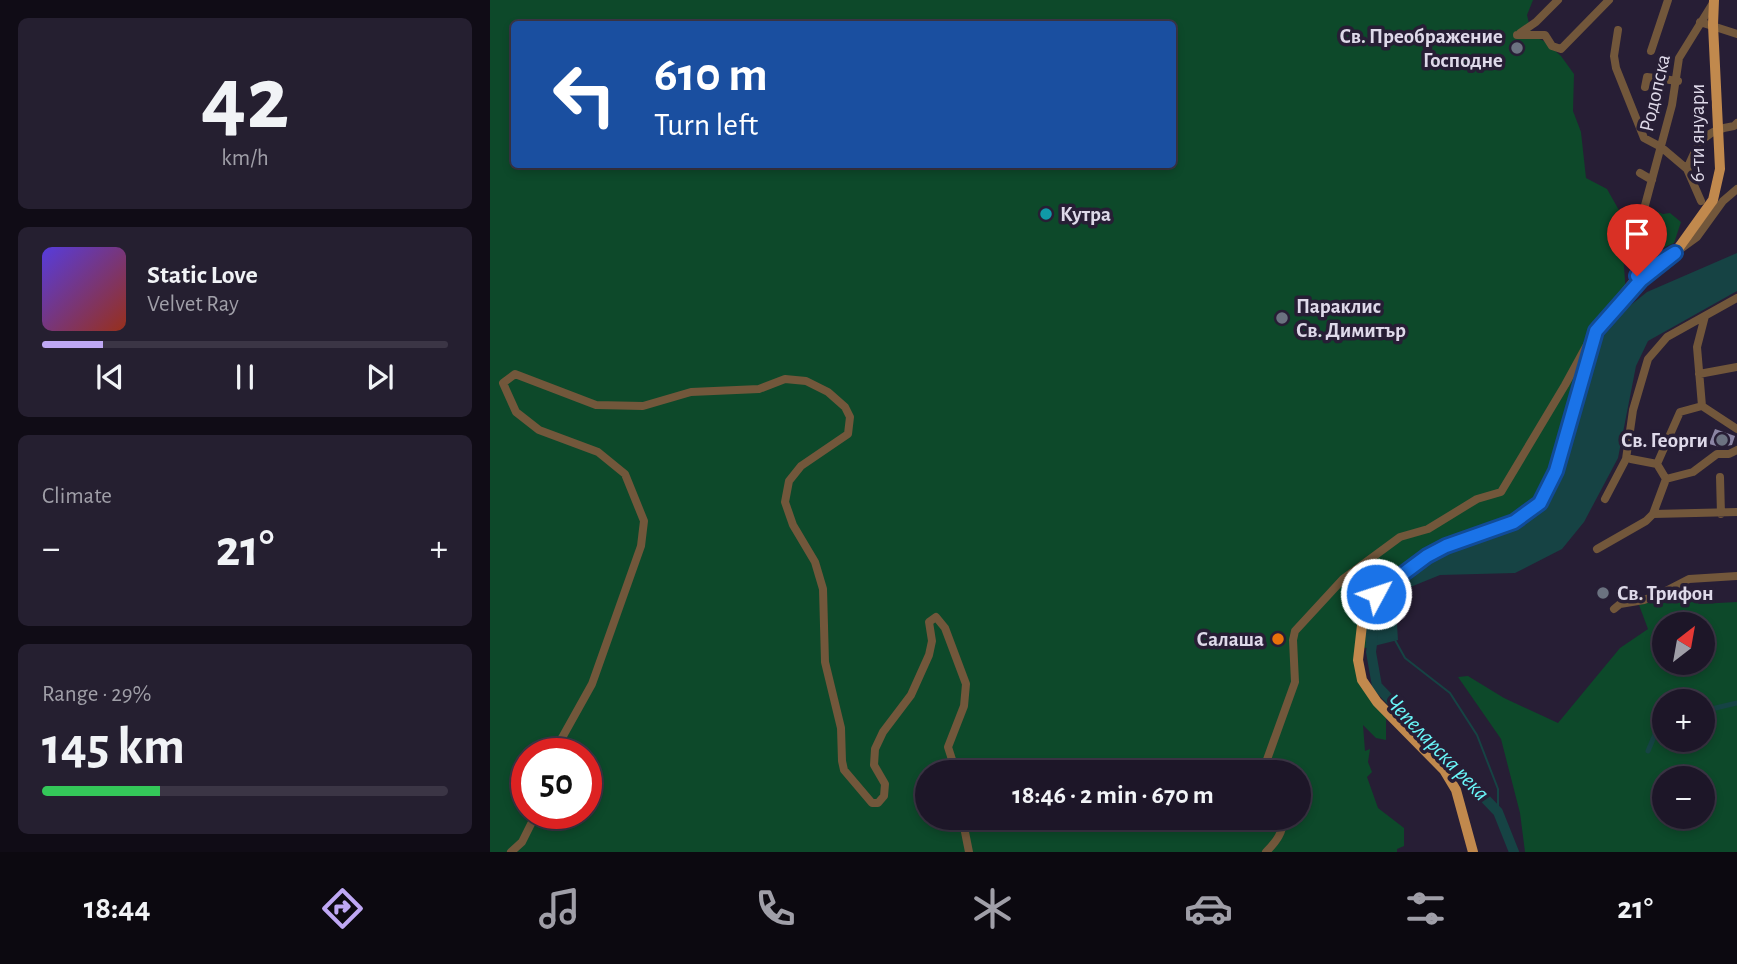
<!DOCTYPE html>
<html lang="en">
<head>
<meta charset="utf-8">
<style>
  :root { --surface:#1d1628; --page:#251f30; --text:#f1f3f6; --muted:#a09fa8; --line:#3b3545; --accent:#bfa8f4 }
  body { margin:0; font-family:"Alegreya Sans",sans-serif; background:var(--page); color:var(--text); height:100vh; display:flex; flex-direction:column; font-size:26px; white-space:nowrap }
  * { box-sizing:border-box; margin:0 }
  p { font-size:23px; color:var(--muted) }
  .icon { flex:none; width:38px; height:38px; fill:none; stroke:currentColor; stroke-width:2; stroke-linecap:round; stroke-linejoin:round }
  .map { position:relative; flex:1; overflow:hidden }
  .panel { display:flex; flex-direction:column; gap:18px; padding:18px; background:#100c16; width:490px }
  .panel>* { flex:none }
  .top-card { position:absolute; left:21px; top:21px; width:665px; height:147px; border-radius:7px; box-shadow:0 4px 10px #0003,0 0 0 2px var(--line); background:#1a4fa0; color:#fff; overflow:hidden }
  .needle { width:46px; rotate:31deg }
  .fabs { position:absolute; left:1162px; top:612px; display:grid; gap:14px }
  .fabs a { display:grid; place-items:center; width:63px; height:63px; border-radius:50%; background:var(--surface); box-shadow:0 4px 10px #0003,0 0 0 2px var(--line); font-size:35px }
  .speed { position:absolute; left:21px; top:738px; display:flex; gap:14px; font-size:35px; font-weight:700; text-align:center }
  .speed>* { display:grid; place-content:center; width:91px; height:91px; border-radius:50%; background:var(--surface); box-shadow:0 4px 10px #0003,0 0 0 2px var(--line); line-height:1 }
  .speed .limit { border:10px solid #d22; background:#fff; color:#111 }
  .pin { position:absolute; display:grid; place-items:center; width:60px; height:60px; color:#fff; margin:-72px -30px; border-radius:50% 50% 50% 0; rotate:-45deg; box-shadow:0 0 7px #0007 }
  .pin .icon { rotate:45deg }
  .me { position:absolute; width:77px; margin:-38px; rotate:50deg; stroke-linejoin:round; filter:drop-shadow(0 0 5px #0008) }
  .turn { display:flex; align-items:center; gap:24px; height:147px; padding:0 28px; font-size:32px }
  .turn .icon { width:91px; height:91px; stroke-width:2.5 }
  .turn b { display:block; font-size:49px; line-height:60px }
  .big { font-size:52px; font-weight:700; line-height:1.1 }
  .panel .card { flex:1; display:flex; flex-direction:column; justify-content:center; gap:10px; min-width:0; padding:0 24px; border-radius:10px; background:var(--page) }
  .panel .dial { align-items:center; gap:0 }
  .dial b { font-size:91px; line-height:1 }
  .song { display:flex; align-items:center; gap:21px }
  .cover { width:84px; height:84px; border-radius:10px; background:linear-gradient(135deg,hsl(250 70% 55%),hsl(10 70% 35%)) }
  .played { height:7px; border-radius:4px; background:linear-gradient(90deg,var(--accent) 15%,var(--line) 15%) }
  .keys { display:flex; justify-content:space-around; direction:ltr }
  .heat { display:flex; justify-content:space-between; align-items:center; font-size:38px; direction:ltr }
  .charge { height:10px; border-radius:5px; background:linear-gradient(90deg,#34c759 29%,var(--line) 0) }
  .trip { position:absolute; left:425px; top:760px; width:396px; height:70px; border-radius:35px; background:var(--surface); box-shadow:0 4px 10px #0003,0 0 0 2px var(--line); font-weight:700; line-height:70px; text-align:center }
  .tab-bar { display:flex; height:112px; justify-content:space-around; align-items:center; background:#0c0910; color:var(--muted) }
  .tab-bar .icon { width:49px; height:49px }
  .tab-bar .current { color:var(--accent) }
  .tab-bar b { font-size:32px; color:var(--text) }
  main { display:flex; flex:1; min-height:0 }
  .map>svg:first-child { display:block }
  .green { fill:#0d492a; fill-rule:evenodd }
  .water { fill:#164344 }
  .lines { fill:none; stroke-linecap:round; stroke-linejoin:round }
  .stream { stroke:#164344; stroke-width:2 }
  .canal { stroke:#164344; stroke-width:5 }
  .river { stroke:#164344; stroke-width:10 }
  .building { fill:#8b85a3 }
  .minor { stroke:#72573b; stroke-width:8 }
  .major { stroke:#c1894d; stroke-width:10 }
  .route-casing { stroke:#114b97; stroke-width:18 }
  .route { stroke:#1a73e8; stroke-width:12 }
  .worship-dot { fill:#6b7280; stroke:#271e35; stroke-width:2.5 }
  .culture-dot { fill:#0f9aa8; stroke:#271e35; stroke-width:2.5 }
  .food-dot { fill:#e8710a; stroke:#271e35; stroke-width:2.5 }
  .labels { text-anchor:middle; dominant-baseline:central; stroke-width:7; stroke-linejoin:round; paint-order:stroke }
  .poi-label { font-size:21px; font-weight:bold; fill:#ded9e9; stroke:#271e35; text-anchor:end }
  .street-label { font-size:21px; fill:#ded9e9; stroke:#271e35 }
  .water-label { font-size:23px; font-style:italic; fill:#6af7f9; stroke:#271e35 }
</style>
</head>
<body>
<main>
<section class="panel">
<div class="card dial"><b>42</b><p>km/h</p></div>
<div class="card">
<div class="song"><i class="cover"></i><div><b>Static Love</b><p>Velvet Ray</p></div></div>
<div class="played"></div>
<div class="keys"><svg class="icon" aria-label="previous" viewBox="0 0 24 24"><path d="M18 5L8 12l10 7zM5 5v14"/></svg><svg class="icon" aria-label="pause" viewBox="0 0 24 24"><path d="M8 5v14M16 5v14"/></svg><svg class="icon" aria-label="next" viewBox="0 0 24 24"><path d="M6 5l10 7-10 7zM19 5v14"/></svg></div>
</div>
<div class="card"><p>Climate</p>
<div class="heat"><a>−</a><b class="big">21°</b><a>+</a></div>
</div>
<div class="card"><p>Range · 29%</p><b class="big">145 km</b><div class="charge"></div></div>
</section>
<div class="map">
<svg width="1247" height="852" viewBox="0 0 1247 852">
  <rect width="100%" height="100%" fill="#271e35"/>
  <!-- green -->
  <path class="green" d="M0,0h1043l-6,15 5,21 12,5 17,15 13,18 -1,37 8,21 5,46 21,11 13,23 7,96 -25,30 -19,41 -23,98 -20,36 -43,24 -67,21 -64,71v19l-10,-2 2,23 28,46v25l-10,-2 -13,-13 2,26 5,-2 -2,13 4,10 -5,5 11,31 26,20v18l-7,3v3h-907zM24,24h658v140h-658zM37,754h59v60h-59zM438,772h370v45h-370z
    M1160,209l13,5 7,-1 11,9 -7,21 -25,11 -11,-5 13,-26 -3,-11z
    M1195,593l14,11 38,-2v250h-212l-5,-39 -19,-74 -43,-62 10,-1 36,22 54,25 62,-75 28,-19 -9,-24zM1174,625h39v38h-39zM1174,702h39v38h-39zM1174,779h39v38h-39z"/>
  <!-- water -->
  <path class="water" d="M1247,253v38l-89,50 -12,25 -18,92 -34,64 -22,27 -47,24 -75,2 -32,13 -12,21 2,31 -32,8v-19l15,-36 49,-35 67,-21 43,-24 20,-36 23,-98 19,-41 25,-30 20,-16z"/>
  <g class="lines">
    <!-- stream -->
    <path class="stream" d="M905,640l10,18 45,35 27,42 21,54v23"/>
    <!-- canal -->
    <path class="canal" d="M1213,711l34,-8
      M1158,751l8,-19 8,-10"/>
    <!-- river -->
    <path class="river" d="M883,636l-2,16 6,34 121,126 16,40"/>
  </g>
  <!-- building -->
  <path class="building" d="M1225,429l20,7 -3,9 -12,2 -11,-3z"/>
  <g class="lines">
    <!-- minor -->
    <path class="minor" d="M1210,22l37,12
      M1128,30l-4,26 2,12 28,70 17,9 26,22 14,32
      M1030,33l16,-11 22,-22
      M1027,35h28l7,11 9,3 48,-49
      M1161,51l17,-51
      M1155,87l2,-10 31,4
      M1197,169c11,-25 16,-39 47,-43l3,-3
      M1150,173l12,7
      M1168,225l-14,-16 28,-104 7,-47 34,-55
      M1189,250l18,-13 26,-36 14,-12
      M1215,316l-8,31 5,59 35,23
      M1111,321l36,-45 19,-13
      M1209,374l38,-7
      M1141,459l26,5
      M1230,477l1,37
      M1176,479l-9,-15 23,-52 22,-6
      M1115,499l21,-40 7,-49 15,-51 19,-22 70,-39
      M1163,514l84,-2
      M1107,549l49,-28 7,-7 13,-35 27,-7 24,-18h12l8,-4
      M1124,609l6,-5 24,-4 16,-6 29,-15 48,-3
      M63,754l39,-70 49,-138 3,-25 -19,-47 -27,-22 -59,-22 -23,-18 -13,-29 12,-9 81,31 47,1 48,-14 68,-3 26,-10 21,2 22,11 17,15 5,10 -2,17 -47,32 -12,15 -4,21 8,23 22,37 8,27 2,73 16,66 1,33 2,9 28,33h6l6,-7 1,-12 -11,-19 1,-16 8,-17 28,-37 18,-40 3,-14 -3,-19 7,-5 9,11 21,56 -2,22 -16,41 8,25
      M775,772v-7l30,-83 -2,-42 2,-9 48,-52 57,-42 28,-8 49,-30 24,-7 64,-107 29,-53
      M472,817l7,35
      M21,852l11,-10 14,-28
      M776,852c10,-10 18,-20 17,-35"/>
    <!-- major -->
    <path class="major" d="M983,852l-17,-62 -12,-20 -67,-68 -15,-22 -4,-20 4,-35 14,-31 34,-28 36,-20 68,-24 26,-19 16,-32 40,-140 45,-51 34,-27 38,-53 7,-31 -7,-144 1,-25"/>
  </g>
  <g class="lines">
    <!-- route casing -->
    <g class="route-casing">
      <path id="route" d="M886,594l51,-38 19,-10 68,-24 26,-19 16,-32 40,-140 45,-51 34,-27 -38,23"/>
    </g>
    <!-- route -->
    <use href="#route" class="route"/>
  </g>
  <!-- markers -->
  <g class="worship-dot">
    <circle cx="1027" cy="48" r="7"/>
    <circle cx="792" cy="318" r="7"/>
    <circle cx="1232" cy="440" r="7"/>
    <circle cx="1113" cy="593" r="7"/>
  </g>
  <circle class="culture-dot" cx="556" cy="214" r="7"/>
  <circle class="food-dot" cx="788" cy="639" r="7"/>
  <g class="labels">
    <!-- poi labels -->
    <g class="poi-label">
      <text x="1013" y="36">Св. Преображение<tspan x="1013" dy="24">Господне</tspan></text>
      <text x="570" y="214" text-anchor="start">Кутра</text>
      <text x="806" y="306" text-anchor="start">Параклис<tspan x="806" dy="24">Св. Димитър</tspan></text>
      <text x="1218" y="440">Св. Георги</text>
      <text x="1127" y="593" text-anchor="start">Св. Трифон</text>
      <text x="774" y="639">Салаша</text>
    </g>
    <!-- street labels -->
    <g class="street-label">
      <text transform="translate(1165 93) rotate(-77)">Родопска</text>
      <text transform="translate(1207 133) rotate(-90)">6-ти януари</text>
    </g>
    <!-- water labels -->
    <g class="water-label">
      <text transform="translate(947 748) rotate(46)">Чепеларска река</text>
    </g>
  </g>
</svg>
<div class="fabs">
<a><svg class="needle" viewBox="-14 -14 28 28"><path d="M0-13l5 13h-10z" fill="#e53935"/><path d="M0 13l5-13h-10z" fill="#a09fa8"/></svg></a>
<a>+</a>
<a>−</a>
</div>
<div class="speed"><div class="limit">50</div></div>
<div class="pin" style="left:1147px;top:276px;background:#d93025"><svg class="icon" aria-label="arrive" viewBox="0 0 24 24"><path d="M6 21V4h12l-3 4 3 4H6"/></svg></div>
<svg class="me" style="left:886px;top:594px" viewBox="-20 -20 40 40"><circle r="17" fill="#1a73e8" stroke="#fff" stroke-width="3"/><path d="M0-11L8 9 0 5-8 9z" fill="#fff"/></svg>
<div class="trip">18:46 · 2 min · 670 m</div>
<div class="top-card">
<div class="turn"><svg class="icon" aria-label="left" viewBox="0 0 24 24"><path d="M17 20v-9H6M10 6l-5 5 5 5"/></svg><div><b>610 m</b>Turn left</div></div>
</div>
</div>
</main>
<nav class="tab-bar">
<b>18:44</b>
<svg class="icon current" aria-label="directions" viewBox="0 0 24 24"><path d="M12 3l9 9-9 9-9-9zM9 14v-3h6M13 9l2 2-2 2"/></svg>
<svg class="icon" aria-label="music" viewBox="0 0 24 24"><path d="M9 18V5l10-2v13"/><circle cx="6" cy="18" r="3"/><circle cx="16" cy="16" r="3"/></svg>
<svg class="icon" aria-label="phone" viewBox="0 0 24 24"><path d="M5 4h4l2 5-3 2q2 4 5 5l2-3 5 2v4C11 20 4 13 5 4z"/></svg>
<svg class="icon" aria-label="climate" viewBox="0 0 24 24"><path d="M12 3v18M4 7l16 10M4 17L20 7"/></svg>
<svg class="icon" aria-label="car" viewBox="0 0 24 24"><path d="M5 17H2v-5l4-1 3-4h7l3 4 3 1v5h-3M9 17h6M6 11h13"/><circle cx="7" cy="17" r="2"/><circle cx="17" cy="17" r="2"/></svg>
<svg class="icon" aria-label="filters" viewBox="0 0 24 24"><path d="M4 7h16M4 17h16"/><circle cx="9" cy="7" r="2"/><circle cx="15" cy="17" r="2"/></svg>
<b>21°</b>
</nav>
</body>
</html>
